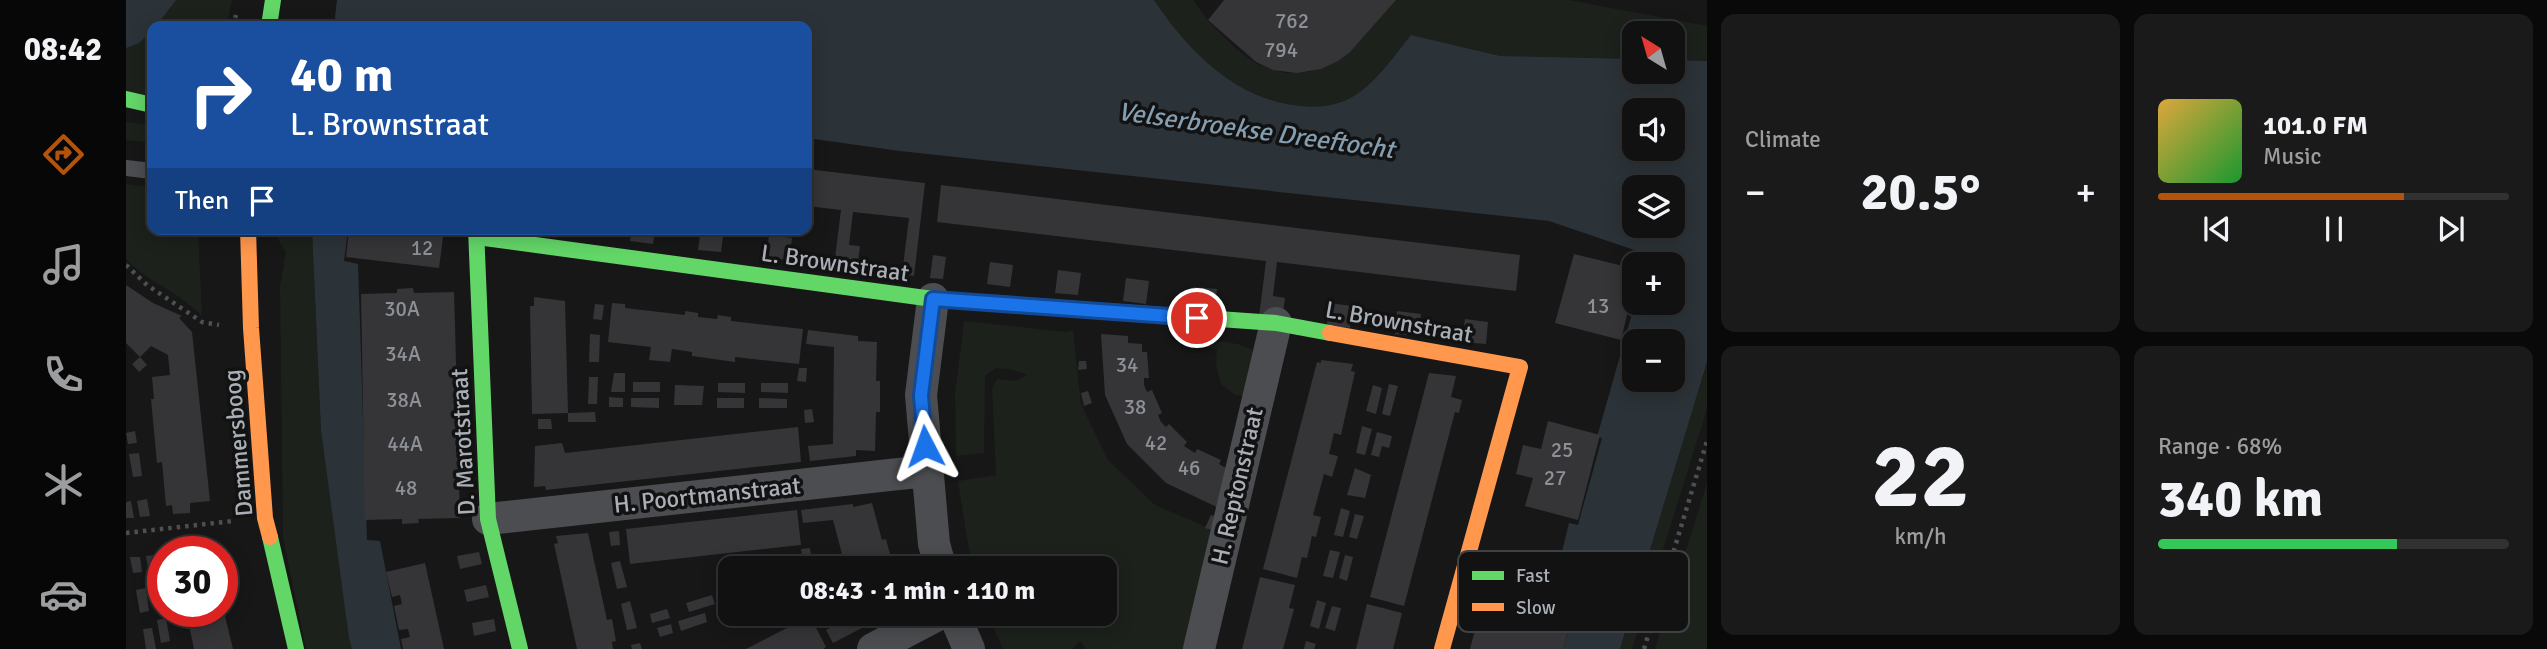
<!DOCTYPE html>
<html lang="en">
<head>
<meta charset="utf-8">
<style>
  :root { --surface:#111112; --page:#1a1a1b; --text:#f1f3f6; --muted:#9c9d9f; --line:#303132; --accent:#b45309 }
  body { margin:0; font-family:Signika,sans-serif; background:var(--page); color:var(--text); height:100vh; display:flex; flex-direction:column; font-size:26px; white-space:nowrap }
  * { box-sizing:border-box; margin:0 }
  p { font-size:23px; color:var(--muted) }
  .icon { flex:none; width:38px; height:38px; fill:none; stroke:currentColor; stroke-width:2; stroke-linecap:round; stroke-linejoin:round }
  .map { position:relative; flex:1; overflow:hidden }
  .side { display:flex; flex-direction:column; gap:14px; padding:14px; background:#09090a; width:840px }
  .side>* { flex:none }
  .top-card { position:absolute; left:21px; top:21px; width:665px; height:214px; border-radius:14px; box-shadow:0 4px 18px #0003,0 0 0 2px var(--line); background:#1a4fa0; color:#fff; overflow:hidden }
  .needle { width:46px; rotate:323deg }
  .fabs { position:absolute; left:1496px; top:21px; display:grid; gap:14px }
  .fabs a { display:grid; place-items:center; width:63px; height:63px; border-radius:14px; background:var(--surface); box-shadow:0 4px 18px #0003,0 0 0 2px var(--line); font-size:35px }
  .speed { position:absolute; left:21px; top:536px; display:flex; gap:14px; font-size:35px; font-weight:700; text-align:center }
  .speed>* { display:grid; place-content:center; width:91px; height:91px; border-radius:50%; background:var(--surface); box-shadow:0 4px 18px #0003,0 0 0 2px var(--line); line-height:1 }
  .speed .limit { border:10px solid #d22; background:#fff; color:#111 }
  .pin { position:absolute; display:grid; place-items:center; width:60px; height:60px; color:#fff; margin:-30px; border:4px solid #fff; border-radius:50%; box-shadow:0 2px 7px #0007 }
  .me { position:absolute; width:77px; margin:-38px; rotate:356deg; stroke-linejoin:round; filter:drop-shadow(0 0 5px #0008) }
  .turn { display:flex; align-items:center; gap:24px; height:147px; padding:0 28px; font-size:32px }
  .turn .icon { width:91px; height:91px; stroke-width:2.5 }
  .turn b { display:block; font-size:49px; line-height:60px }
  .then { display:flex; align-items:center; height:66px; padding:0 28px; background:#0003; gap:14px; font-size:26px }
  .big { font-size:52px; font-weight:700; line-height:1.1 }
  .side .widget { flex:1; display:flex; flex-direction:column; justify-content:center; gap:10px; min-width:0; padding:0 24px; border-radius:14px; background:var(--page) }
  .side .dial { align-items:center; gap:0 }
  .dial b { font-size:91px; line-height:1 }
  .song { display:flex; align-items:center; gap:21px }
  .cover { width:84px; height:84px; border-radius:10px; background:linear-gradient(135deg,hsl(40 70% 55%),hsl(130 70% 35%)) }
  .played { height:7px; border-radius:4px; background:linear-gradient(90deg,var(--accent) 70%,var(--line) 70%) }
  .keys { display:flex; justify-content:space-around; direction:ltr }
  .heat { display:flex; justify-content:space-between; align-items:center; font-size:38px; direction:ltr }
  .charge { height:10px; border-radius:5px; background:linear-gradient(90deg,#34c759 68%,var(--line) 0) }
  .side .tiles { flex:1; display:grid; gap:14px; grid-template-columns:repeat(2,1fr) }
  .trip { position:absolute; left:592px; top:556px; width:399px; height:70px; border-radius:14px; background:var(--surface); box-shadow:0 4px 18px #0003,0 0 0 2px var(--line); font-weight:700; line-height:70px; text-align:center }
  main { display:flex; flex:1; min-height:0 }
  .tabs { display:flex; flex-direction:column; width:126px; justify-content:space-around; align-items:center; background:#070707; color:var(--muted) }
  .tabs .icon { width:49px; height:49px }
  .tabs .current { color:var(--accent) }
  .tabs b { font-size:32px; color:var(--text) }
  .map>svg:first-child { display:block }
  .green { fill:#1c211c }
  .water { fill:#2c3338; fill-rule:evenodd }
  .building { fill:#353538 }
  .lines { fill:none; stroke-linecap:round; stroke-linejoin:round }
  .path { stroke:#4d4f51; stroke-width:4.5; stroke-dasharray:3.5 5; stroke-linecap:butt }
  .lane { stroke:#4c4d50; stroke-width:16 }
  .street { stroke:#4c4d50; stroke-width:32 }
  .fast { stroke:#63d668; stroke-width:16 }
  .slow { stroke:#ff974d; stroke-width:16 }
  .route-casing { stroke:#114b97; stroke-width:18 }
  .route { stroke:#1a73e8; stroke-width:12 }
  .labels { text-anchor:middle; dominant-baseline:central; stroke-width:7; stroke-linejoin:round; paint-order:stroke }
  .number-label { font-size:21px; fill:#8d9097 }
  .street-label { font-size:24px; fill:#aaafb7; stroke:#121213 }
  .water-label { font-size:26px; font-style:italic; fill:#849daf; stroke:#121213 }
  .key { fill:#121213; stroke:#404144; stroke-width:2 }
  .key-label { font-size:19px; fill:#aaafb7 }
</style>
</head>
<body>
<main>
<nav class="tabs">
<b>08:42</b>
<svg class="icon current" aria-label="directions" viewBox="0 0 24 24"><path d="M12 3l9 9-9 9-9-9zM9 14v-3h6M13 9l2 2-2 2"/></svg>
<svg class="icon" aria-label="music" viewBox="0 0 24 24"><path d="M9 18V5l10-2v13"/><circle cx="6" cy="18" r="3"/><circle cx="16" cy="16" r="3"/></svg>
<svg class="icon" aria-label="phone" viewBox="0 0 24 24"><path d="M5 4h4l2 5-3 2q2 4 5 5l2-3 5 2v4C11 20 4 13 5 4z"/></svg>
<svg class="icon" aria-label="climate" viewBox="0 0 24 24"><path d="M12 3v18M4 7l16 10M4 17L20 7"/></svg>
<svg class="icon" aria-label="car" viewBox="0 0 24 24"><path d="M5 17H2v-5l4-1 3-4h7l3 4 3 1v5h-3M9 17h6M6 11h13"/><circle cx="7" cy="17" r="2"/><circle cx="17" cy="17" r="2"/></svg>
</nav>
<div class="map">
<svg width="1581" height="649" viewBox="0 0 1581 649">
  <rect width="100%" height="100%" fill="#171718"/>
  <!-- green -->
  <path class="green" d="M0,0h106l-5,26h-75v70l-26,-4z
    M1028,0h39l16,22 27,27 21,15 27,9 25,-1 18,-9 68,-63h174l138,26v35l-34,-1v-27h-39v26l-134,-3 -89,-21c-16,20 -36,49 -59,62 -15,9 -34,11 -51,9 -64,-5 -113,-55 -147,-106z
    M0,122l26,3v18l-26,-3z
    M0,184l26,3v42h46l4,87c-23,-24 -53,-33 -76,-57z
    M146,229h40l9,201 31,219h-46l-23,-111 -3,-251 6,-35z
    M838,321l102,11 7,-2 8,74 27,56 47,45 59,25 -31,119h-97l-6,-8 -8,8h-69l-16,-35h117v-45h-132l-14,-88 38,-6 -4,-86 5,-10 19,2 12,-6 -14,-5 -18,-2 -11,8 -1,77 -28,3 -1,-63z
    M1075,339c21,3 43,2 59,17l-6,42 -19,-3 -14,-11 -5,-20 1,-15 -19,-4z
    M1581,362v47l-75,240h-12z
    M1581,483v166h-52z"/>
  <!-- water -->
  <path class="water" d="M0,0h50l-20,26h-4v5l-13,12 -13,5z
    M211,0h817c34,51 83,101 147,106 17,2 36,0 51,-9 23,-13 43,-42 59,-62l89,21 134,3v13h39v-12l34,1v301l-87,287h-57l10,-36 -24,-7 20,-83 9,2 24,-87 -5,-1 38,-134h38v-39h-27l3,-9 -100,-34 -649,-70 -93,-13v-112h-473zM1508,110h39v39h-39zM1508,187h39v39h-39zM1508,341h39v39h-39z
    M186,229h36l-4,32 14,3 9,276 13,1 21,108h-49l-3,-11 -28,-208z"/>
  <!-- building -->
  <path class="building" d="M1098,0h172l-46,52 -12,9 -17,8 -24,4 -24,-3 -17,-8 -48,-42z
    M681,169l118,14 -11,93 -12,-2 7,-56 -56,-6 -4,33 11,1 -3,23 -23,-3 7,-56 -34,-4z
    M815,185l579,70 -4,36 -239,-29 -4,34 12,2 -3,22 -23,-3 7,-56 -329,-39z
    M223,229l95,1 -5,38 -93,-11z
    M506,229h23l-2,15 -23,-3z
    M575,229l23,1 -3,22 -23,-2z
    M643,235l23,3 -3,22 -23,-2z
    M1448,254l49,12 3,-9 25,6 -17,1v39l-4,-1 -9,38 -66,-17z
    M807,255l13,2 -3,22 -13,-1z
    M864,262l23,3 -3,22 -23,-3z
    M932,270l23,3 -3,22 -23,-2z
    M1000,278l23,3 -3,23 -23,-3z
    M0,285l27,18 29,13 -3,2 13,14 18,169 -20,2v10l-17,1 -1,-9 -6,1 -4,-44 -5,1 -6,-64h3l-2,-22 18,-2 -2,-20 -17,-9 -11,11 -14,-14z
    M1067,287l24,2 -3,23 -23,-3z
    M287,288l1,5 40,-1 3,105h-3v16h3l3,105 -42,1 1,4 -17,1v-5l-37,1 -4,-226 36,-1v-4z
    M408,297l31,4 3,112 27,-1 1,10h-28v-9l-36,1 -2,-108h4z
    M486,303l13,1v4l60,7v-4l13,2v4l19,2 1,-4 13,2v4l72,8 -4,35 -64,-7v5l-43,-6v-4l-20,-3 -2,13 -21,-2 2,-13 -43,-5z
    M1203,303l23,3 -2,22 -23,-3z
    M469,304l9,1 -2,15 -9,-1z
    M1271,311l24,3 -3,22 -23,-2z
    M1339,319l23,3 -2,22 -24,-2z
    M682,330l50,6v5l19,1 -1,39h4v31h-4l-1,39 -19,-1v6l-46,5 -2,-15 25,-2 1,-97 -28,-3z
    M464,334l10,1 -1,27h-10z
    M975,334l27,2v7l14,1v8h5l2,26h-5v7l3,7 5,-2 10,23 -4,2 3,7 5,5 3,-3 18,18 -3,4 11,7 2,-4 24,11 -2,4 7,4 -5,41 -55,-26 -39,-39 -22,-49z
    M14,357l7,8 -8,7 -7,-8z
    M1195,360l32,4 -2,7 4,1 -14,63 -7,-2 -5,21 9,2 -6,21 -8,-3 -11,41 8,2 -5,20 -4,-1 -5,22 -5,-1 -5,21 -34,-9 54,-207 4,1z
    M953,361h7l1,8 -9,1z
    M673,368h8l-1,14 -9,-1z
    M488,373h11v19h-14z
    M1303,373l27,3 -5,21 11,3 -3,13 -4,-1 -51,194 -34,-9z
    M463,377h9l-1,27h-9z
    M507,382h27v10h-27z
    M592,383h27v10l-27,-1z
    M635,383h27v10l-27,-1z
    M1263,384l9,2 -8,30 -8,-2z
    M549,385l29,1 -2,19h-28z
    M1247,385l9,3 -6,26 -10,-3z
    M962,391l4,12 -8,3 -3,-13z
    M483,397l14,1v9h-14z
    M505,398h28v10l-28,-1z
    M591,398h27v10h-27z
    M633,398l28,1v9h-28z
    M686,409l2,13 -9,1 -1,-13z
    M412,419h13l1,10h-14z
    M1422,421l52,14 -22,85 -53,-14 8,-28 -17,-4 7,-29 18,4z
    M1236,426l10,3 -7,26 -9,-2z
    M672,427l3,35 -255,28 -1,-4 -11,1 1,-41 27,-3 3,10z
    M9,431l2,12 -9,1 -2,-11z
    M1251,432l15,4 -3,12 -7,-2 -3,11 -8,-2z
    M13,453l3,23 -9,1 -4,-23z
    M1229,468l16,7 -6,23 -18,-3z
    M21,499l3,17 -10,1 -3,-16z
    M5,501l3,17h-8v-16z
    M746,503l10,37 4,-1 8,30h-48l-13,-49 -30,3 -2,-13 52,-6v3z
    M1215,508l9,3 -7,26 -9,-2z
    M671,510l4,35 -171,19 -4,-35z
    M1229,514l9,2 -7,23 -8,-2z
    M1085,515l8,3 -3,13 -11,-3z
    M493,531l1,14 -9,1 -2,-14z
    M462,533l19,87 5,-1 4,22 -4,1 1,7h-36l-23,-105 4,-1 -2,-7z
    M684,548l2,13 -9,1 -2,-13z
    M1204,550l10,2 -7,26 -10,-2z
    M353,552l3,12 -22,5 -3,-13z
    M31,555l3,18 -11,2 -3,-19z
    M1219,555l8,2 -6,24 -8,-3z
    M4,557h10l2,15 -9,1z
    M494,561l7,26 -10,2 -6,-26z
    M299,563l19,86h-41l-2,-10 9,-2 -2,-8 -9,1 -5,-24 8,-2 -2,-9 -8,2 -6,-25z
    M1134,577l35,8 -6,23 5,1 -11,40h-41z
    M360,585l3,12 -22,5 -3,-12z
    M35,587l2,11 -9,2 -2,-12z
    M20,588l3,23 -9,2 -4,-23z
    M1364,594l82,21 -9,34h-93l10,-38 6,1z
    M586,595l3,9 -26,8 -3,-9z
    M1191,600l9,3 -7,26 -9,-3z
    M504,601l7,27 -10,2 -6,-26z
    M96,604l11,45h-39l-8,-38h36z
    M1241,604l35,9 -9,36h-37z
    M604,606v10l-8,2 -3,-9z
    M1206,606l9,2 -6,23 -10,-3z
    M541,609l3,9 -18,5 -2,-9z
    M579,613l2,9 -26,9 -3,-10z
    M729,614h28v3l-50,26 -7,-13z
    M684,616l16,31 -3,2h-77z
    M40,618l4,23 -9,2 -4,-23z
    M368,619l2,12 -22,5 -2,-13z
    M545,624l2,9 -13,4 -3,-9z
    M26,628l4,21h-10l-3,-20z
    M1180,641l10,3 -2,5h-10z
    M514,643l2,6h-10l-1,-4z"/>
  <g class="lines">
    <!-- path -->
    <path class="path" d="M107,26l3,-11
      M0,265l21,20 55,37 17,3
      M0,533l107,-12
      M1518,649l63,-208"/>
    <!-- lane -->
    <path class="lane" d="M0,168l26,3"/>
    <!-- street -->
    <path class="street" d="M807,299l-12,96 13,149 7,25
      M362,519l438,-48
      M828,614l15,35
      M747,649l66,-35
      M1073,649l77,-326"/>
    <!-- fast -->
    <path class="fast" d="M143,26l4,-26
      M0,99l26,6
      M350,229l12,290 32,130
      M351,237l456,62 343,24 54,10
      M144,537l26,112"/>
    <!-- slow -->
    <path class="slow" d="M122,229l3,99 14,190 5,19
      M1204,333l190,34 -78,282"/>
  </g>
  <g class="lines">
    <!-- route casing -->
    <g class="route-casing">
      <path id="route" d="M799,446l-4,-51 12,-96 264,19"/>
    </g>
    <!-- route -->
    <use href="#route" class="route"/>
  </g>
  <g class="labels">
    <!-- number labels -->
    <g class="number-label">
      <text x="1166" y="21">762</text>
      <text x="1155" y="50">794</text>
      <text x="296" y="248">12</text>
      <text x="1472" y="306">13</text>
      <text x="276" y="309">30A</text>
      <text x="277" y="354">34A</text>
      <text x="1001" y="365">34</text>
      <text x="278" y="400">38A</text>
      <text x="1009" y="407">38</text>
      <text x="1030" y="443">42</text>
      <text x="279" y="444">44A</text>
      <text x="1436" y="450">25</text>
      <text x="1063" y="468">46</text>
      <text x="1429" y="478">27</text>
      <text x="280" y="488">48</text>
    </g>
    <!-- street labels -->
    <g class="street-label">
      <text transform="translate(709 263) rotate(8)">L. Brownstraat</text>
      <text transform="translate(1273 322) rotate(10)">L. Brownstraat</text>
      <text transform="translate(337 442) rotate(-93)">D. Marotstraat</text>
      <text transform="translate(112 443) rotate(-95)">Dammersboog</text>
      <text transform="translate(1111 486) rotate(-77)">H. Reptonstraat</text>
      <text transform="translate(581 495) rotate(-6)">H. Poortmanstraat</text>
    </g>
    <!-- water labels -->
    <g class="water-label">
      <text transform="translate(1130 131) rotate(8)">Velserbroekse Dreeftocht</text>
    </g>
  </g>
  <!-- legend -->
  <rect x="1332" y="551" width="231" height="81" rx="10" class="key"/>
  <rect x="1346" y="571" width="32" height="9" fill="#63d668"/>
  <rect x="1346" y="603" width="32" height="8" fill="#ff974d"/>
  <g class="key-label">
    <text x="1390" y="582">Fast</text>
    <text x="1390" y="614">Slow</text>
  </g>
</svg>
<div class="fabs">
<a><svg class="needle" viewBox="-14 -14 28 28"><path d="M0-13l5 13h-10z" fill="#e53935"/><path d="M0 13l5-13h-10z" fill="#9c9d9f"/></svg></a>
<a><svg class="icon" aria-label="sound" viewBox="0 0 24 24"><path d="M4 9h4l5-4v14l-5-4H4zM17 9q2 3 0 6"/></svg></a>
<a><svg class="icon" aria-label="layers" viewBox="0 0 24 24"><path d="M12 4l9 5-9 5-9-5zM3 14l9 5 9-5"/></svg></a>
<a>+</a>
<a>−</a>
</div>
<div class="speed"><div class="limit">30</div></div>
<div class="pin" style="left:1071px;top:318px;background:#d93025"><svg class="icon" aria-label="arrive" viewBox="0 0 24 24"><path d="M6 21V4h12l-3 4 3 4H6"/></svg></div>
<svg class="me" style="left:799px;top:446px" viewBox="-20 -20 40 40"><path d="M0-17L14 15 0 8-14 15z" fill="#1a73e8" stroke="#fff" stroke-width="4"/></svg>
<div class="trip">08:43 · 1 min · 110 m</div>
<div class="top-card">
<div class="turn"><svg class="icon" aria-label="right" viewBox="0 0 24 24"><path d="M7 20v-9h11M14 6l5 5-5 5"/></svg><div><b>40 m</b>L. Brownstraat</div></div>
<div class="then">Then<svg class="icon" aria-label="arrive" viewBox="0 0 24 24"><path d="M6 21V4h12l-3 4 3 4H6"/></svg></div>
</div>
</div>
<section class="side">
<div class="tiles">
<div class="widget"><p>Climate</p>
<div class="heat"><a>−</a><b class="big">20.5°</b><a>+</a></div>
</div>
<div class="widget">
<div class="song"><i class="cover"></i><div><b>101.0 FM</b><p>Music</p></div></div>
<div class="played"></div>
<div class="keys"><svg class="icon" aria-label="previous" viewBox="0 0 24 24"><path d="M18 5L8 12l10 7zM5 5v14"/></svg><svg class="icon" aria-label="pause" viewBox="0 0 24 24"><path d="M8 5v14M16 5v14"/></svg><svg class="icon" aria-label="next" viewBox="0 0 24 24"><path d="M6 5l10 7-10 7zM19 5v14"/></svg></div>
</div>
<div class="widget dial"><b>22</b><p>km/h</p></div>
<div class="widget"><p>Range · 68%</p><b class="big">340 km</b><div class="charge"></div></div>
</div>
</section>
</main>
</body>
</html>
